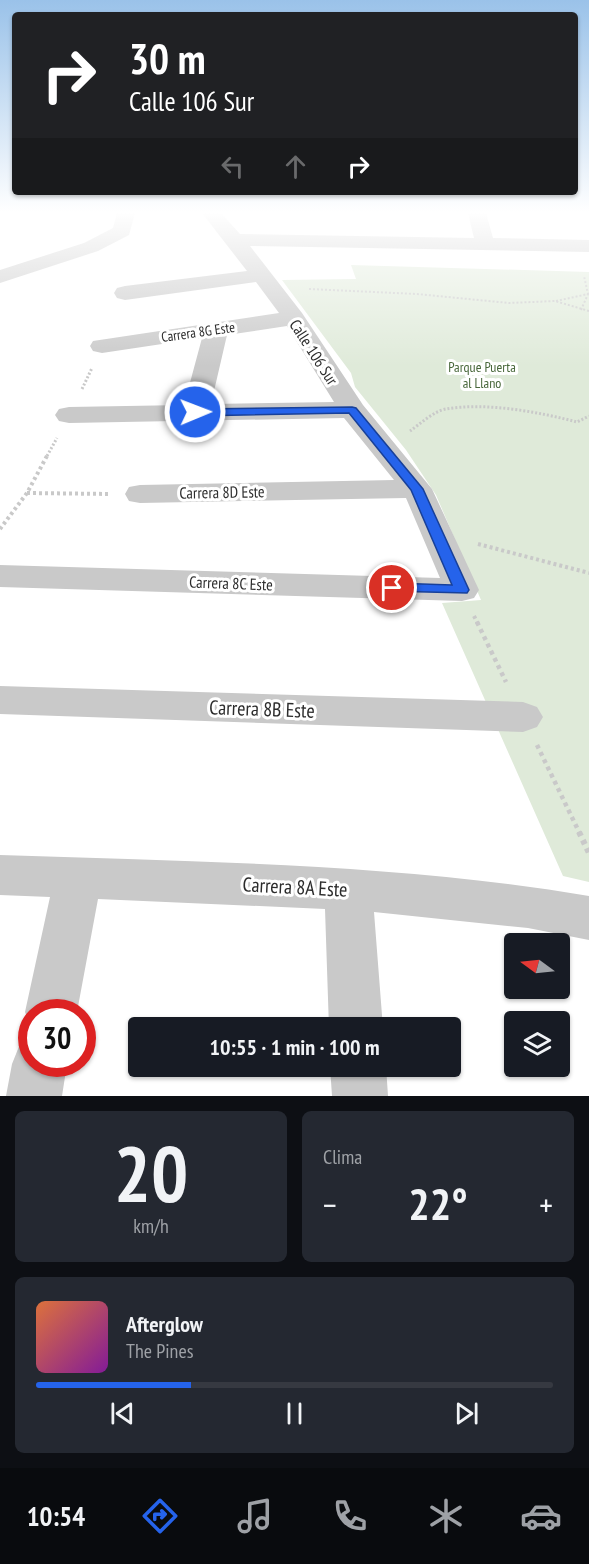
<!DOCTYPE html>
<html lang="es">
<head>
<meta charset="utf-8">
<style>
  :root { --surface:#171b24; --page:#242831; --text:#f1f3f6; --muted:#9ea1a6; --line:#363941; --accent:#2563eb }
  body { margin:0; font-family:"PT Sans Narrow",sans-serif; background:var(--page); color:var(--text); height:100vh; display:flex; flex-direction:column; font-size:22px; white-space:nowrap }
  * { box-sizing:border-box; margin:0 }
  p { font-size:20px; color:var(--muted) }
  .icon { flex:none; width:33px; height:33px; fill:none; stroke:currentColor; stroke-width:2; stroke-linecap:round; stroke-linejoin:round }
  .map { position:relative; height:1096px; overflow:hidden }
  .panel { display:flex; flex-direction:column; gap:15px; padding:15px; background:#0d0f14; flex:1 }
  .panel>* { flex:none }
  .top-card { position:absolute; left:12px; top:12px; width:566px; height:183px; border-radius:6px; box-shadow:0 2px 4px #0004; background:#202124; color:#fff; overflow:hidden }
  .needle { width:39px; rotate:285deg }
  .buttons { position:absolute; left:504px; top:933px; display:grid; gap:12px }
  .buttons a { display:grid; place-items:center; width:66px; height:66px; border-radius:6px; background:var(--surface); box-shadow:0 2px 4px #0004; font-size:30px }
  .speed { position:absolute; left:18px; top:999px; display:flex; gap:12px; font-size:30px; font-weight:700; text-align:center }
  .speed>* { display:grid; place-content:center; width:78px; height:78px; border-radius:50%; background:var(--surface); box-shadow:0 2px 4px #0004; line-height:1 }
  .speed .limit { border:9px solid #d22; background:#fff; color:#111 }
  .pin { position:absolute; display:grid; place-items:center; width:51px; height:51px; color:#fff; margin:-26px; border:3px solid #fff; border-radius:50%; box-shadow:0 2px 6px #0007 }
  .me { position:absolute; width:66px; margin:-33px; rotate:89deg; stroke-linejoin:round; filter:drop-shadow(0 0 4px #0008) }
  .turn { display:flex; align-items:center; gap:21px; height:126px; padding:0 18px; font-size:27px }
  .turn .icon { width:78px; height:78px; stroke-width:2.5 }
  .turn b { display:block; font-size:42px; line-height:51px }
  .lanes { display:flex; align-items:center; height:57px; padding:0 18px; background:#0003; justify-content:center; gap:30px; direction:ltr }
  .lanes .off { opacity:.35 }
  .big { font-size:45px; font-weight:600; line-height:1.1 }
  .panel .tile { flex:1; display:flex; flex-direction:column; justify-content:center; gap:9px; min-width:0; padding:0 21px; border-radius:9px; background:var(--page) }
  .panel .dial { align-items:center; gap:0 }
  .dial b { font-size:78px; line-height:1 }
  .song { display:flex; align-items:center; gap:18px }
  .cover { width:72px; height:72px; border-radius:9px; background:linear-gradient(135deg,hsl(20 70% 55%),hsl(290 70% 35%)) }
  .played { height:6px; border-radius:3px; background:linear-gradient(90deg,var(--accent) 30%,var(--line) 30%) }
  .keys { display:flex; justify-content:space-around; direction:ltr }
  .heat { display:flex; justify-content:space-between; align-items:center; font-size:33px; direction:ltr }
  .panel .tiles { flex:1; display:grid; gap:15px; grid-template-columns:1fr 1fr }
  .tile:last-child { grid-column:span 2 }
  .trip { position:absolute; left:128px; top:1017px; width:333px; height:60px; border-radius:6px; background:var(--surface); box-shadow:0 2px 4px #0004; font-weight:600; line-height:60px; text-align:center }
  .menu { display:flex; height:96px; justify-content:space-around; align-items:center; background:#090b0e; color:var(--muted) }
  .menu .icon { width:42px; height:42px }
  .menu .active { color:var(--accent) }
  .menu b { font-size:27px; color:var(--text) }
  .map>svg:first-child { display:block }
  .green { fill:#dfead9 }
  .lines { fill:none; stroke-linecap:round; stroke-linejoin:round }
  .path-far4 { stroke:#c9c9c9; stroke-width:2; stroke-dasharray:2 2; stroke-linecap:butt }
  .path-far3 { stroke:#c9c9c9; stroke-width:3; stroke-dasharray:2 2; stroke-linecap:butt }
  .path-far2 { stroke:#c9c9c9; stroke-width:4; stroke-dasharray:3 3; stroke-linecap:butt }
  .path-far1 { stroke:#c9c9c9; stroke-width:4.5; stroke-dasharray:4 4; stroke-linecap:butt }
  .path { stroke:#c9c9c9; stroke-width:6; stroke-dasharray:4.5 4.5; stroke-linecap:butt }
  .minor { fill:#c9c9c9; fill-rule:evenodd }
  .route { fill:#2563eb; stroke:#184099; stroke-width:1.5 }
  .labels { text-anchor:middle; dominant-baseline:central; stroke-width:6; stroke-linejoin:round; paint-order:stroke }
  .far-street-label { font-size:14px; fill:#2c2c2c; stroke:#fff }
  .far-park-label { font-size:14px; fill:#48673a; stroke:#fff }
  .street-label { font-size:16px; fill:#2c2c2c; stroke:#fff }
  .near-street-label { font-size:20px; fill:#2c2c2c; stroke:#fff }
</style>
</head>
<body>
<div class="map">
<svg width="589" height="1096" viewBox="0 0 589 1096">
  <rect width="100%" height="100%" fill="#fff"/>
  <!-- green -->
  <path class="green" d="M351,265l238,7v610l-26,-6 -121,-273 39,-3 -45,-105 -30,-45 -51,-63 -4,-14 -69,-93 74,-1z"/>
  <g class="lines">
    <!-- path-far4 -->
    <path class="path-far4" d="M309,289l108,5 92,9 46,-2 34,10
      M556,301l32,-7 -4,-18
      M581,310l7,-16"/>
    <!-- path-far3 -->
    <path class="path-far3" d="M82,389l10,-21
      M410,431c10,-7 24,-20 36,-22 40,-7 93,3 131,13l12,-6
      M47,456l10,-18"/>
    <!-- path-far2 -->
    <path class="path-far2" d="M27,493l84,1
      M0,529l27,-36 21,-39
      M478,544l111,29
      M474,616l4,8"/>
    <!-- path-far1 -->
    <path class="path-far1" d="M477,622l29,60
      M537,745l43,89"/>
    <!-- path -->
    <path class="path" d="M579,832l10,21"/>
    <!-- minor -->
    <path class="minor" d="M117,213h18l-6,22 -31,16 -98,32v-13l84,-27 29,-15z
      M202,213h19l19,21 234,4 -6,-25h18l7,25 96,2v12l-339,-6 52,67 61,92 69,84 47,101 -5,8 -12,3 -462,-14v-22l440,13 -34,-80 -266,5 -11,-2 -4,-7 4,-7 11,-2 254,-5 -50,-62 -275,5 -10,-2 -4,-6 4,-6 10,-2 115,-2 18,-67 -100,15 -9,-2 -3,-5 3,-5 186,-28 -23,-31 -131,18 -8,-2 -3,-5 3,-5 8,-2 122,-15zM287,326l47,76 -123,2 16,-69z
      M0,686l523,16 14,5 6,10 -6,10 -14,5 -523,-18z
      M0,855c196,7 395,8 589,41v44l-61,-12 -154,-16 9,116h-54l-4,-119 -227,-10 -21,113h-45v16l-7,-16 25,-115 -50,-2z
      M32,1040v24h35l-5,32h-56l6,-32 8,-20z
      M330,1066h56l2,30h-56z"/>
  </g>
  <!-- sky -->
  <linearGradient id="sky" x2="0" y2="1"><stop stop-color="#9ac2e9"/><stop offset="0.58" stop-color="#fff"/><stop offset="1" stop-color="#fff" stop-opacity="0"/></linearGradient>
  <rect width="589" height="366" fill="url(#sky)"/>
  <!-- route -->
  <path class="route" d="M352,407l4,1 67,81 46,101 -2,3 -80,-2 -2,-3 7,-5 60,2 -41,-95 -62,-77 -154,3 -5,-4 5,-3z"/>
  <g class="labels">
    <!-- far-street labels -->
    <g class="far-street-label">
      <text transform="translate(198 332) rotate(-8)">Carrera 8G Este</text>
    </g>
    <!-- far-park labels -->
    <g class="far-park-label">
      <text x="482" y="367">Parque Puerta<tspan x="482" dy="16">al Llano</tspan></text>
    </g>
    <!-- street labels -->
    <g class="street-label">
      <text transform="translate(314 352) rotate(57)">Calle 106 Sur</text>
      <text transform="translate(222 492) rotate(-1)">Carrera 8D Este</text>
      <text transform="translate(231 583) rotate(2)">Carrera 8C Este</text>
    </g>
    <!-- near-street labels -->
    <g class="near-street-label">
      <text transform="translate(262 709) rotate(2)">Carrera 8B Este</text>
      <text transform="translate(295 887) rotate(3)">Carrera 8A Este</text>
    </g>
  </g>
</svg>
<div class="buttons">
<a><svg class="needle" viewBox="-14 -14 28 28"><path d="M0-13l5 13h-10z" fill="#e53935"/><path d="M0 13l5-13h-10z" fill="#9ea1a6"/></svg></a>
<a><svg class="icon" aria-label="layers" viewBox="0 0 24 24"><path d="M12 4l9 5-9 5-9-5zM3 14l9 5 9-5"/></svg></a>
</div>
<div class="speed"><div class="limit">30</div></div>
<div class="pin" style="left:392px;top:588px;background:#d93025"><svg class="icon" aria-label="arrive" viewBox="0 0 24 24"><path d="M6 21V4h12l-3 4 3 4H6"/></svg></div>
<svg class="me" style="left:195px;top:412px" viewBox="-20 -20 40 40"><circle r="17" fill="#2563eb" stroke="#fff" stroke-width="3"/><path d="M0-11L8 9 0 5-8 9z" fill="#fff"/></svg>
<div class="trip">10:55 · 1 min · 100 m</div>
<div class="top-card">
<div class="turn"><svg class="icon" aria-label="right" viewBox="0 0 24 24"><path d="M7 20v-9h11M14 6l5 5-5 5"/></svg><div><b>30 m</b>Calle 106 Sur</div></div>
<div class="lanes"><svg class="icon off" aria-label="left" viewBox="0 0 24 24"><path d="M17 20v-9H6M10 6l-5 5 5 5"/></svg><svg class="icon off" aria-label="ahead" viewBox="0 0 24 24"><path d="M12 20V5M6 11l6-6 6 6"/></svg><svg class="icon" aria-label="right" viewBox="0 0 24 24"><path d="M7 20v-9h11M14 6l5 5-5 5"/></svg></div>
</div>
</div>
<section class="panel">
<div class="tiles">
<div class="tile dial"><b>20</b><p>km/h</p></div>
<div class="tile"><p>Clima</p>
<div class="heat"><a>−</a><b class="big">22°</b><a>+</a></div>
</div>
<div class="tile">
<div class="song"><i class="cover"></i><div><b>Afterglow</b><p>The Pines</p></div></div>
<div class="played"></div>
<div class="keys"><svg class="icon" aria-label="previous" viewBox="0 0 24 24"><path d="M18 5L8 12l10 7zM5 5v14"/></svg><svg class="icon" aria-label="pause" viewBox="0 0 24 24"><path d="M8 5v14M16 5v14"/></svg><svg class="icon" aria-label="next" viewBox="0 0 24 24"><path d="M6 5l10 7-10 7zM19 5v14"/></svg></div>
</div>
</div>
</section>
<nav class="menu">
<b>10:54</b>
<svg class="icon active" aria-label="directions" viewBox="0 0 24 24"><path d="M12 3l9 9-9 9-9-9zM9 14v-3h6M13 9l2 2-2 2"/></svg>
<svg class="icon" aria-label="music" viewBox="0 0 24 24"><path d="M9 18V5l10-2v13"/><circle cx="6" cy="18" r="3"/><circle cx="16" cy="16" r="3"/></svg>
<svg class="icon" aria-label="phone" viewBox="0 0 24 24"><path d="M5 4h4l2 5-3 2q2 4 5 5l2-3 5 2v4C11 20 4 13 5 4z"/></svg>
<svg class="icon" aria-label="climate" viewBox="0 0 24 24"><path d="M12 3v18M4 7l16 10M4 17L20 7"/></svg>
<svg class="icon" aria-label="car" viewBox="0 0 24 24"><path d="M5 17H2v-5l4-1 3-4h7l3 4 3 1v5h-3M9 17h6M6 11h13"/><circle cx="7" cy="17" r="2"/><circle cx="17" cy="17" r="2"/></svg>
</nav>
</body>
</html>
